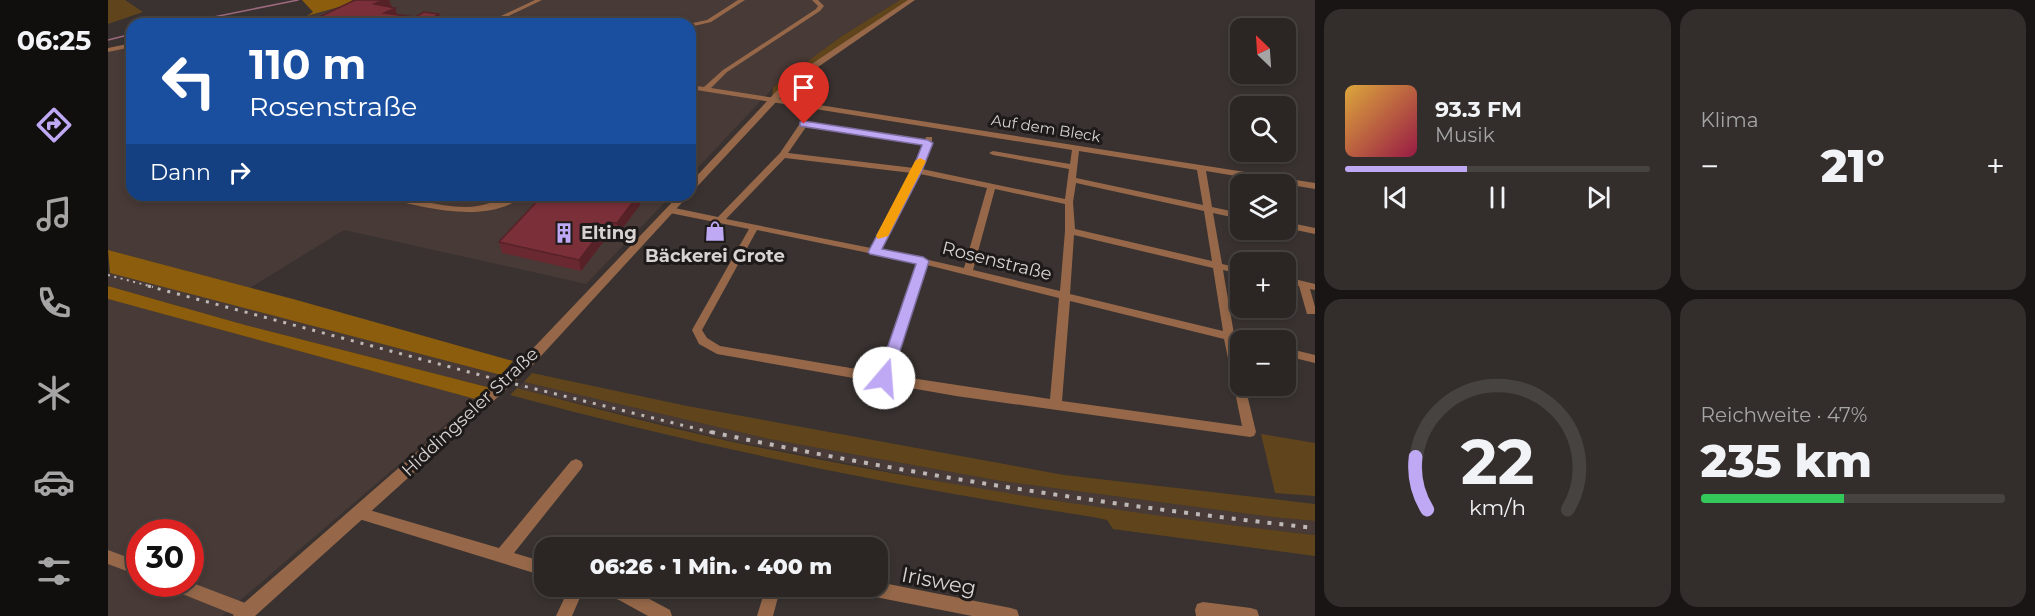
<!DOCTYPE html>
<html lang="de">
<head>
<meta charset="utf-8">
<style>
  :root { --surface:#2b2624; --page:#332e2c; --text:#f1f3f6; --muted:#a6a5a6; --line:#474341; --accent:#bfa9f4 }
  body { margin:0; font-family:Montserrat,sans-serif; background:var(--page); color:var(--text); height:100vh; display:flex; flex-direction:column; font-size:22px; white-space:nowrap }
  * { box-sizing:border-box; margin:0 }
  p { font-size:20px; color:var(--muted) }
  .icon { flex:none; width:33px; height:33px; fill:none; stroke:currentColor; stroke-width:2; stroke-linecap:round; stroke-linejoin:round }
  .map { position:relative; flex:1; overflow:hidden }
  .side { display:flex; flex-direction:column; gap:9px; padding:9px; background:#181514; width:720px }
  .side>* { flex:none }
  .banner { position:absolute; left:18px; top:18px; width:570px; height:183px; border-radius:18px; box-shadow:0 3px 9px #0003,0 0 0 2px var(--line); background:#1a4fa0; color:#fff; overflow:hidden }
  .needle { width:39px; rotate:335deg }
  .buttons { position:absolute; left:1122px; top:18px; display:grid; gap:12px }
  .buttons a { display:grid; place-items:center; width:66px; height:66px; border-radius:12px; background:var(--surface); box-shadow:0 3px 9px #0003,0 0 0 2px var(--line); font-size:30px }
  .speed { position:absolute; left:18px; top:519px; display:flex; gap:12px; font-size:30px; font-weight:700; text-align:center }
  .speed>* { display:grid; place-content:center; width:78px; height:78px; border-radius:50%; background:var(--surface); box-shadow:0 3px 9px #0003,0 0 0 2px var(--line); line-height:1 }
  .speed .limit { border:9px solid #d22; background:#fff; color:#111 }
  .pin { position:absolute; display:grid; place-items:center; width:51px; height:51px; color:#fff; margin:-62px -26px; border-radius:50% 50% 50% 0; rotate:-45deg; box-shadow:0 0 6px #0007 }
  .pin .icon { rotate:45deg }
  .me { position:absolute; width:66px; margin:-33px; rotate:18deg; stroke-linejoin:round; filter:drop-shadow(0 0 4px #0008) }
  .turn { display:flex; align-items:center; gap:21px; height:126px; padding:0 24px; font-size:27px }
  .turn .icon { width:78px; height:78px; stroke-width:2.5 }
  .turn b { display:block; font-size:42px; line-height:51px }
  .then { display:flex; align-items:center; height:57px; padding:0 24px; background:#0003; gap:12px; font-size:22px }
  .big { font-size:45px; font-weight:800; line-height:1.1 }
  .side .tile { flex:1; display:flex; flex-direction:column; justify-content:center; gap:9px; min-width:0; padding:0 21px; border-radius:18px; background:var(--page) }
  .side .dial { align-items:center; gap:0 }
  .dial svg { height:156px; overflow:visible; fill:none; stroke:var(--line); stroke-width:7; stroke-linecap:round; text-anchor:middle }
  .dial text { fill:var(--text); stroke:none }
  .song { display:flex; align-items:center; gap:18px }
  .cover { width:72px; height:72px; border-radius:9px; background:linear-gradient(135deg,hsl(40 70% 55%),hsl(340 70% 35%)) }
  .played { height:6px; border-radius:3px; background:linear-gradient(90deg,var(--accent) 40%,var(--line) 40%) }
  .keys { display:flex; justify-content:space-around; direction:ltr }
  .heat { display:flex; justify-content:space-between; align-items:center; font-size:33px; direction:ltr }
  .charge { height:9px; border-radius:4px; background:linear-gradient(90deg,#34c759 47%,var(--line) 0) }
  .side .tiles { flex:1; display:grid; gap:9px; grid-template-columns:repeat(2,1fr) }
  .trip { position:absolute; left:426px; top:537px; width:354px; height:60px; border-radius:18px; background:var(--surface); box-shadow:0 3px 9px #0003,0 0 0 2px var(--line); font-weight:800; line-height:60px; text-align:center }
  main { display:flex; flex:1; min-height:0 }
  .tab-bar { display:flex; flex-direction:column; width:108px; justify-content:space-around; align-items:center; background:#110f0e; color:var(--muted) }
  .tab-bar .icon { width:42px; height:42px }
  .tab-bar .active { color:var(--accent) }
  .tab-bar b { font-size:27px; color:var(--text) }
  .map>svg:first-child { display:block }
  .built { fill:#483a36; fill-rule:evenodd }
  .green { fill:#60451c }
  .forest { fill:#8b5d0d }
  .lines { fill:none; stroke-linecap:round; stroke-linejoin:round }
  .stream { stroke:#9d697e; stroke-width:1.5 }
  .minor { fill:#966849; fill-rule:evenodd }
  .tertiary { fill:#966849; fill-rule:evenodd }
  .rail-far2 { stroke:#bdb8b7; stroke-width:2; stroke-dasharray:2 4.5; stroke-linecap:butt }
  .rail-far1 { stroke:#bdb8b7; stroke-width:3; stroke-dasharray:3 7; stroke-linecap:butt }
  .rail { stroke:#bdb8b7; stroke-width:4; stroke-dasharray:4 8; stroke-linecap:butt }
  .wall { fill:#6a2931 }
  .shaded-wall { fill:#562228 }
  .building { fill:#7b3039; stroke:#562228; stroke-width:1.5 }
  .route { fill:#bfa9f4; stroke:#7c6e9f; stroke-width:1.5 }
  .slow { fill:#f59e0b }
  .labels { text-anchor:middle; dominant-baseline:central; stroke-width:6; stroke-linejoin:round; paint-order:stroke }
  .far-street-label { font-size:15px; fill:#d7d3d2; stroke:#1d1a19 }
  .poi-label { font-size:18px; font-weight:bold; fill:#d7d3d2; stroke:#1d1a19; text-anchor:start }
  .street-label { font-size:18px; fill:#d7d3d2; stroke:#1d1a19 }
  .near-street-label { font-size:21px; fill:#d7d3d2; stroke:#1d1a19 }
</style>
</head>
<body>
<main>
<nav class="tab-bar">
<b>06:25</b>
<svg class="icon active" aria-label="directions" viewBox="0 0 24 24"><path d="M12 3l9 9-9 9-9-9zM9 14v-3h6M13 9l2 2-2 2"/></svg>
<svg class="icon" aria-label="music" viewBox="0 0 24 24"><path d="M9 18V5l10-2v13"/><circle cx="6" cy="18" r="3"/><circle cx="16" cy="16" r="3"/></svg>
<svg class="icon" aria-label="phone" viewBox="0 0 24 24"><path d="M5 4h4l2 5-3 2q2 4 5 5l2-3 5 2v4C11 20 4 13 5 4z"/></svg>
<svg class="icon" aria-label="climate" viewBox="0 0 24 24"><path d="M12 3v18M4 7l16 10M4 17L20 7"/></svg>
<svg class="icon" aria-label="car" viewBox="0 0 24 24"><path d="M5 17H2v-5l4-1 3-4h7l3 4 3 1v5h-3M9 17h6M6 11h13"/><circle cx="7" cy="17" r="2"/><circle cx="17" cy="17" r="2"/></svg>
<svg class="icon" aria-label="filters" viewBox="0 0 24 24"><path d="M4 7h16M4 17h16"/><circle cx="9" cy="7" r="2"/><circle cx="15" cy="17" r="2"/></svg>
</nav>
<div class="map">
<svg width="1207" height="616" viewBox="0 0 1207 616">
  <rect width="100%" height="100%" fill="#393230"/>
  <!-- built -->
  <path class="built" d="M284,0h508l-58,36 -69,52 -83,88v-152h-406l62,-19z
    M24,44v151h540l-86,89 -242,-54 -94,58 -142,-38v-201z
    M0,272l397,104 -14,12 -246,-63 -137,-39z
    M0,299l367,100 -253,217h-114zM32,532h50v52h-50z
    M416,382l245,57 232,42 271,36 43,4v14l-157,-18 -185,-29 -246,-48 -210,-52z"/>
  <!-- green -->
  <path class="green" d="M0,0h17l18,12 -35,12z
    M792,0h12l-140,99 1,-11 8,-7 61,-45z
    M424,373l155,33 377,69 251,29v17l-43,-4 -271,-36 -232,-42 -245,-57z
    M409,388c70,18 140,37 211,53 194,41 390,72 587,94v21l-202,-27 -6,-9 -14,-3c-197,-30 -390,-70 -583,-122z
    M1153,434l54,9v53l-40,-3z"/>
  <!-- forest -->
  <path class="forest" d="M194,0h51l-7,5 -39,11 6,-4z
    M0,250l185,49 220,62 -12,14 -391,-102z
    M0,286l137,39 246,63 -12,12 -4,-1 -367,-100z"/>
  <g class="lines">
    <!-- stream -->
    <path class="stream" d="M71,24l119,-24
      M0,40l24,-6"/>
    <!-- minor -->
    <path class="minor" d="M427,0h7l-50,24h-8z
      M630,0h7l-34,22 -21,5v-3h-2l19,-4z
      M704,0h6l6,6 -4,5 -93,61 -16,16 604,95v6l-109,-18 6,36 28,6v6l-27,-6 9,51 18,4v6l-17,-4 11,64 13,3 2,3h-9v3l-4,-1 4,24v20h5l11,46 -2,4 -4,1 -294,-41 -239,-42 -18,-10 -7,-14 57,-101 -79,-16 -4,-3 4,-3 48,10 62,-64 21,-31 124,18 1,-3h6v6l-10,26 143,30 4,-30 -76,-14 -4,-2 4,-2 77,13 2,-14 -382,-61v-4l14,2 19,-17 93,-61 2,-3zM698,127l117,18 -9,23 -126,-15zM971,151l118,19 6,35 -127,-27zM677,158l127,15 -41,75 -145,-29zM812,174l67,14 -23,80 -84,-19zM968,183l128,28 8,50 -137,-32 -2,-27zM887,189l70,15v27l-5,60 -87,-21zM649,230l160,33 -37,110 -160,-27 -13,-8 -5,-8zM966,235l139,33 10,63 -153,-37zM819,265l132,33 -9,101 -159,-24zM962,301l154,38 18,87 -180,-25z
      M517,19l39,3 3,2 -42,-1 -20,1z
      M24,43v4l-24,5v-4z
      M271,195c29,0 57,12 87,12 22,0 39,-12 59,-12 -38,31 -102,12 -145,2z
      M1178,222l29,6v6l-29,-6z
      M1178,277l29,7v6l-5,-1 5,18v7h-8l-8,-28 -13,-3z
      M1178,348l29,7v8l-29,-7z
      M468,459l5,2 2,4 -2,4 -67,84 30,9v14l-185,-57 -5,-1 -2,-5 2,-5 5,-1 140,41 72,-87z
      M0,550l32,12v14l-32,-12z
      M82,582l63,24 2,6 -2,4h-16l-67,-27 -3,-5z
      M770,582l133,26 6,2 2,6h-47l-112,-22 -5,-3 -2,-5h25z
      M462,586h15l-13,30h-16z
      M485,586h32l45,24 2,6h-24l-29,-16 -24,-9z
      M658,586h15l-8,30h-16z
      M1095,602l48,6 6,2 2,6h-63l-1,-6 2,-6z"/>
    <!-- tertiary -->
    <path class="tertiary" d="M800,0h7l-123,85 -99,106 -3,1v-9l96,-102z
      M571,195h10l-159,173 -275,248h-22l3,-6 284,-248z"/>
    <!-- rail-far2 -->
    <path class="rail-far2" d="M0,275l45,12"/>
    <!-- rail-far1 -->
    <path class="rail-far1" d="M40,286l347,93 223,55"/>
    <!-- rail -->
    <path class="rail" d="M603,432c200,43 401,74 604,96"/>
  </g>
  <!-- wall -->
  <path class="wall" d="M281,0l3,7 3,1 2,7 45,9h-122l-3,-6z
    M435,195h96l1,10 -22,29 -8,-1 -29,38 -79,-18 -3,-11z"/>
  <!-- shaded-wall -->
  <path class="shaded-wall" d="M275,0h6l3,8 -18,-4z
    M287,8l3,10 -14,-5z
    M331,14l3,10h-21z
    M530,195l2,10 -22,29 -1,-11z
    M500,222l2,11 -29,38 -2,-11z"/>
  <!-- building -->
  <path class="building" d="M247,0h28l-9,4 21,4 -11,5 31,4 9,-5 15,2 -18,10h-48l-56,-6z
    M435,195h95l-21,28 -9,-1 -29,38 -80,-18z"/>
  <!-- route -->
  <path class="route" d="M696,121l124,19 5,3 -11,28 -40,78 41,8 6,4 -39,121h-11l-2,-4 39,-114 -46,-10 -2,-2 44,-81 10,-26 -122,-19v-4z"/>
  <!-- slow -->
  <path class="slow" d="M812,158l6,3 -38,75 -10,3 -2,-3 39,-75z"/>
  <!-- icons -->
  <defs>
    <g id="shop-bare" transform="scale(1.62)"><path d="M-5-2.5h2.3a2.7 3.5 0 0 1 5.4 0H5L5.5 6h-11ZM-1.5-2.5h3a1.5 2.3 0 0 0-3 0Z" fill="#bfa9f4" stroke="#1d1a19" stroke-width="2.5" paint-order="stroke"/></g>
    <g id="building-bare" transform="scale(1.62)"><path d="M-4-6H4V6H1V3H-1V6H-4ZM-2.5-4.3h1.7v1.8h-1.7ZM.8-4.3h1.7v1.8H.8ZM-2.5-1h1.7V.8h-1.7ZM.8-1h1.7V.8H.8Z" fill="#bfa9f4" stroke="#1d1a19" stroke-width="2.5" paint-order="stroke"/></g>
  </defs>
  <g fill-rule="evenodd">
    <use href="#shop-bare" x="607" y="231"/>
    <use href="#building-bare" x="456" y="233"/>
  </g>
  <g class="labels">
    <!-- far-street labels -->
    <g class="far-street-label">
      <text transform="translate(938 128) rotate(9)">Auf dem Bleck</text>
    </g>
    <!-- poi labels -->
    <g class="poi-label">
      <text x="473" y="233">Elting</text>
      <text x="607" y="256" text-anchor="middle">Bäckerei Grote</text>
    </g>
    <!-- street labels -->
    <g class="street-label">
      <text transform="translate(889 261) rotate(14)">Rosenstraße</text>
      <text transform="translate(362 412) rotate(-43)">Hiddingseler Straße</text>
    </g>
    <!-- near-street labels -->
    <g class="near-street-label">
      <text transform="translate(831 581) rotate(11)">Irisweg</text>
    </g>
  </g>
</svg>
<div class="buttons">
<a><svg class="needle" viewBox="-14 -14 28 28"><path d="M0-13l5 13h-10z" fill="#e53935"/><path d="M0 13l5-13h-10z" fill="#a6a5a6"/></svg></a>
<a><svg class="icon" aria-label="search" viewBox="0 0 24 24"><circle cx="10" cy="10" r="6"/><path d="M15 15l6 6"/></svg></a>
<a><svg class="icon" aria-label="layers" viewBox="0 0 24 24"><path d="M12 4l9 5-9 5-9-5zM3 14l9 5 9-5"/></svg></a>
<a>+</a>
<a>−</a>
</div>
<div class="speed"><div class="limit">30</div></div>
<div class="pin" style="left:696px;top:124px;background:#d93025"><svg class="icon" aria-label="arrive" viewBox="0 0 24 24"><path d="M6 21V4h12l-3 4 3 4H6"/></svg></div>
<svg class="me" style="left:776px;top:378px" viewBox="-20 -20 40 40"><circle r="19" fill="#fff"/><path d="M0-13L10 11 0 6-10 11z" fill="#bfa9f4"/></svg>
<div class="trip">06:26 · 1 Min. · 400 m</div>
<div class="banner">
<div class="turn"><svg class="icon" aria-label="left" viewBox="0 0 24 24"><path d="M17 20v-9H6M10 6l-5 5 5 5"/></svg><div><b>110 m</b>Rosenstraße</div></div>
<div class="then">Dann<svg class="icon" aria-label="right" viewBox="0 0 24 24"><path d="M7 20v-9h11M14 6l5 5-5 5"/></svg></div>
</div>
</div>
<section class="side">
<div class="tiles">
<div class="tile">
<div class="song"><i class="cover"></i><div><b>93.3 FM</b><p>Musik</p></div></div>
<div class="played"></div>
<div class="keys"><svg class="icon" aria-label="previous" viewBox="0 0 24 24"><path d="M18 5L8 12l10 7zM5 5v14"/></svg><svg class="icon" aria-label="pause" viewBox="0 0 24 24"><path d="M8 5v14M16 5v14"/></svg><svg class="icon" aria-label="next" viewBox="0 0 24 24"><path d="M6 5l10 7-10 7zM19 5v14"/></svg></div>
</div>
<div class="tile"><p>Klima</p>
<div class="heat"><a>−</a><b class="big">21°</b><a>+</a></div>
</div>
<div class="tile dial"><svg viewBox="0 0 100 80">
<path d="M14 69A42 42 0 1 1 86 69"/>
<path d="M14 69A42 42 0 0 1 8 42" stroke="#bfa9f4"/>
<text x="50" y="56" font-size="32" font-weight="700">22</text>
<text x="50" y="72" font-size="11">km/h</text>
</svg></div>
<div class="tile"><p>Reichweite · 47%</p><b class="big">235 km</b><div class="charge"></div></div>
</div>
</section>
</main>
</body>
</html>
